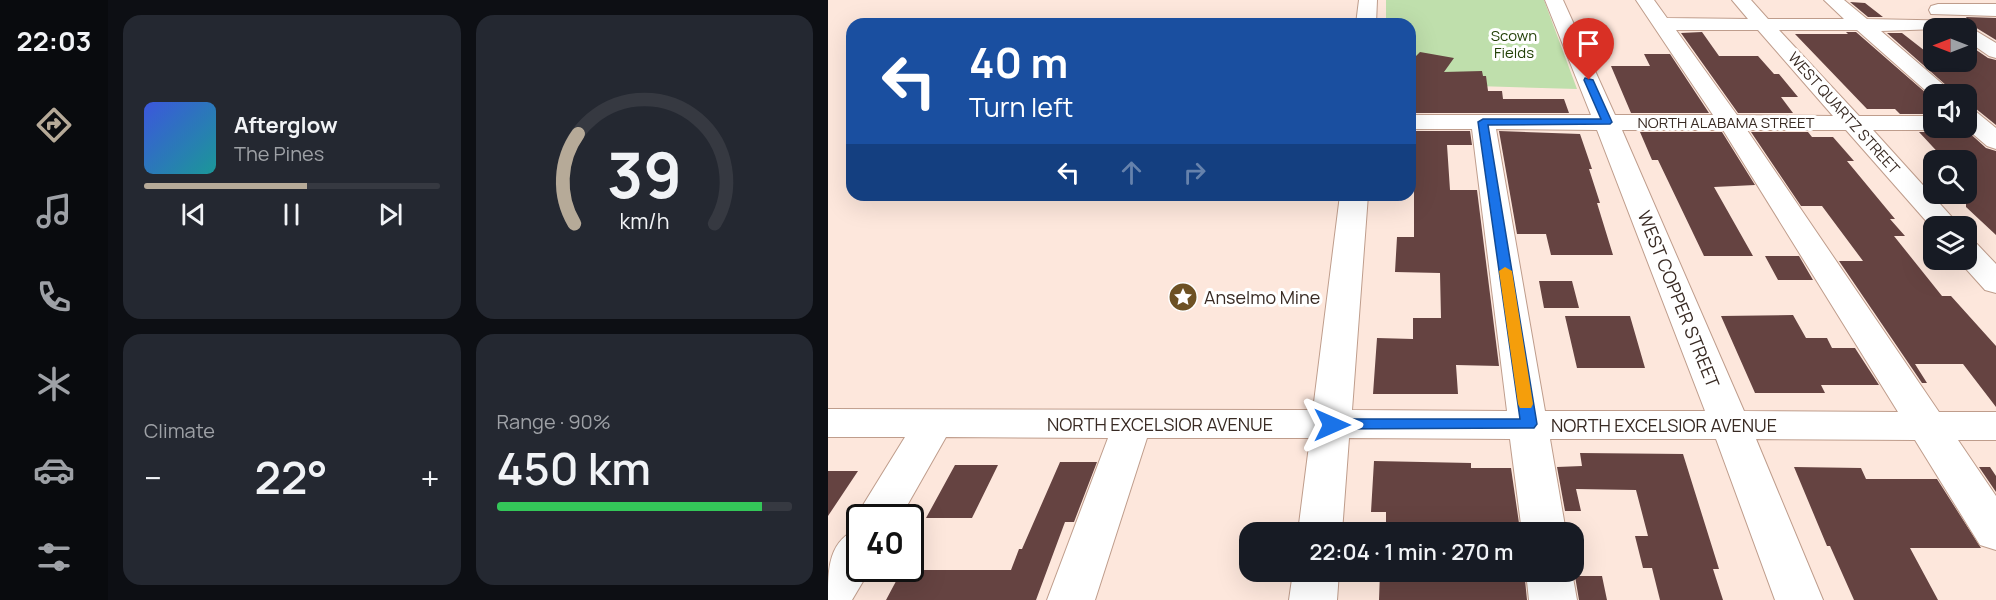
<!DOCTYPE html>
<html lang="en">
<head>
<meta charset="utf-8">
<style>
  :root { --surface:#171b24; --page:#242831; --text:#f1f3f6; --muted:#9ea1a6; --line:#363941; --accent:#b6aa98 }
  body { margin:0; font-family:Manrope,sans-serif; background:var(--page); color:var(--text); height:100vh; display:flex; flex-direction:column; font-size:22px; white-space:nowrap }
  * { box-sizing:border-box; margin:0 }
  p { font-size:20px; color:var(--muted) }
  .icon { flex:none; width:33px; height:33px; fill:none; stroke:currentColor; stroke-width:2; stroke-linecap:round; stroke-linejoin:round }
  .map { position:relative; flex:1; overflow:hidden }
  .sheet { display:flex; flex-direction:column; gap:15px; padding:15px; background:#0d0f14; width:720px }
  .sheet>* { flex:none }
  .hud { position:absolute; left:18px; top:18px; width:570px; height:183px; border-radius:18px; box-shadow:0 6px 24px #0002; background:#1a4fa0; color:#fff; overflow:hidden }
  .needle { width:39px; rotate:270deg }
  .buttons { position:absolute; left:1095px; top:18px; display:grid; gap:12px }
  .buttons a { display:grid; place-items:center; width:54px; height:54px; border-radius:12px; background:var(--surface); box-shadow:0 6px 24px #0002; font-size:30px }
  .speed { position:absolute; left:18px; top:504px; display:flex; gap:12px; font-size:30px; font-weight:700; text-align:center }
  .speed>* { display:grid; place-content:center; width:78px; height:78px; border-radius:50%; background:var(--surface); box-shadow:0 6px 24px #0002; line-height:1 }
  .speed .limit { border:3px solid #111; border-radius:9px; background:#fff; color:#111 }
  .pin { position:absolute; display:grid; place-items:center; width:51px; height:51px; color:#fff; margin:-62px -26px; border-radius:50% 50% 50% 0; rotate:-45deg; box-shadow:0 0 6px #0007 }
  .pin .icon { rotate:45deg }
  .me { position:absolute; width:66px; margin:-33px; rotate:90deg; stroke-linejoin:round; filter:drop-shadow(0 0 4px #0008) }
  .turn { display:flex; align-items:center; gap:21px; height:126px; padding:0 24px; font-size:27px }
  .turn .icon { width:78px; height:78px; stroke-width:2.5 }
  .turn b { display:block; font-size:42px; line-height:51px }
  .lanes { display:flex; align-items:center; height:57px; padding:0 24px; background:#0003; justify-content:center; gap:30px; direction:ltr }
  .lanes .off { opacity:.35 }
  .big { font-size:45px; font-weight:600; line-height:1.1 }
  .sheet .card { flex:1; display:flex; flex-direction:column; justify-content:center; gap:9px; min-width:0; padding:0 21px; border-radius:18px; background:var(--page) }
  .sheet .dial { align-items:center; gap:0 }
  .dial svg { height:156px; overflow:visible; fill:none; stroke:var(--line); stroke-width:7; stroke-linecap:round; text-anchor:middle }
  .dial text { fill:var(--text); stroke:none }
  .song { display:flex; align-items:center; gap:18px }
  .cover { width:72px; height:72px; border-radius:9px; background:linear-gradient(135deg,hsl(230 70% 55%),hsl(180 70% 35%)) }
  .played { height:6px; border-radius:3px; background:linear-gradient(90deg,var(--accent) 55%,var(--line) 55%) }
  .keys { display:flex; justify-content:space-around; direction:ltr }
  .heat { display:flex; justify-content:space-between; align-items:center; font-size:33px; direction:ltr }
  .charge { height:9px; border-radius:4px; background:linear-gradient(90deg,#34c759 90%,var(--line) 0) }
  .sheet .tiles { flex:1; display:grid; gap:15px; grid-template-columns:repeat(2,1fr) }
  .trip { position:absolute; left:411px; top:522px; width:345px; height:60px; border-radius:18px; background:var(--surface); box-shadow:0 6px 24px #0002; font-weight:600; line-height:60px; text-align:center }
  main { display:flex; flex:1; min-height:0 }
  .menu { display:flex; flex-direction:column; width:108px; justify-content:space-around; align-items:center; background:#090b0e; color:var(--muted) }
  .menu .icon { width:42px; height:42px }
  .menu .current { color:var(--accent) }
  .menu b { font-size:27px; color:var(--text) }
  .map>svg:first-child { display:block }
  .green { fill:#bfdfac }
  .building { fill:#654341 }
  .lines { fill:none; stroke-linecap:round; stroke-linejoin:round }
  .minor-casing { stroke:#bf9d8c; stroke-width:2 }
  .minor { fill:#fff; fill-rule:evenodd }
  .route { fill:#1a73e8; stroke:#114b97; stroke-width:1.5 }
  .slow { fill:#f59e0b }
  .labels { text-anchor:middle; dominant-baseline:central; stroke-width:6; stroke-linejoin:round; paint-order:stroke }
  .far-park-label { font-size:15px; fill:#224007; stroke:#fff }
  .far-street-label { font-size:15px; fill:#382a23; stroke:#fff }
  .poi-label { font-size:18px; fill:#382a23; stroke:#fff; text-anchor:start }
  .street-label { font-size:18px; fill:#382a23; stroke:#fff }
</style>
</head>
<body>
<main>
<nav class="menu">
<b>22:03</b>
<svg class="icon current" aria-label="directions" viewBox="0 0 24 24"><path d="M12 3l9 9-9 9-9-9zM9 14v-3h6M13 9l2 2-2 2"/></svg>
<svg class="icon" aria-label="music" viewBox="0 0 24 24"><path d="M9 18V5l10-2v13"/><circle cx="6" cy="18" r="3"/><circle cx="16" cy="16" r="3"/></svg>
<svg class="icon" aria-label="phone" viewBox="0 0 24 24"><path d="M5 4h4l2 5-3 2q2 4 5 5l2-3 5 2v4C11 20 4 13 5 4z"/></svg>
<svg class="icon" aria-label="climate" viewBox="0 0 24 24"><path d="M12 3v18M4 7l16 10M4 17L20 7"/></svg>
<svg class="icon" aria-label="car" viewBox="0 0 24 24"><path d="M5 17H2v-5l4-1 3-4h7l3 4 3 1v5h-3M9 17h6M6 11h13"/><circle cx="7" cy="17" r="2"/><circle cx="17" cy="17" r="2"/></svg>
<svg class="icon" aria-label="filters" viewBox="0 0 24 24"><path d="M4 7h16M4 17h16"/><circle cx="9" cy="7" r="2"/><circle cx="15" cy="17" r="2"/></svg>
</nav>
<section class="sheet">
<div class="tiles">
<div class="card">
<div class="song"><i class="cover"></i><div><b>Afterglow</b><p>The Pines</p></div></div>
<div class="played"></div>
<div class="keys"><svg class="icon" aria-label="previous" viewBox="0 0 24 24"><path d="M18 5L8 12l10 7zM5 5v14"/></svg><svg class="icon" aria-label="pause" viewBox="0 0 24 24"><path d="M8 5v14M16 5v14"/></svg><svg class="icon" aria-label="next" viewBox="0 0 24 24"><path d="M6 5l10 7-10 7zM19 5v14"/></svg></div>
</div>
<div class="card dial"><svg viewBox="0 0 100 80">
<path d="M14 69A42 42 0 1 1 86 69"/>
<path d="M14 69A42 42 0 0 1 16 23" stroke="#b6aa98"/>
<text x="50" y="56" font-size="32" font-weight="700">39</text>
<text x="50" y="72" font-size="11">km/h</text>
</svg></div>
<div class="card"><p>Climate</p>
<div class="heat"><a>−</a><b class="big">22°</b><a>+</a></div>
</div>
<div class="card"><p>Range · 90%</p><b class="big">450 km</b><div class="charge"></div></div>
</div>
</section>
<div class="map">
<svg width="1168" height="600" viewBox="0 0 1168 600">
  <rect width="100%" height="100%" fill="#fde7dc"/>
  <!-- green -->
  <path class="green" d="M558,0h158l33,89 -167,-5v-60h-24z"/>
  <!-- building -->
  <path class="building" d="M1022,2l15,1 18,14h-15z
    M1138,17l30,1v22l-26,-16z
    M874,32l17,24h39l16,18h5l19,23h-17l12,16h-55l-57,-80z
    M1018,32h10l78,68v14h-34l-5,-5h-28l-72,-75h53z
    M1059,33h15l32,25v4h32v-19l22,15 8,2v65l-21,-17 -9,-2v-12h-10z
    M592,52l34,6 -10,14 38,-1 1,5h3l2,15h14l1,8h61l5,14h-159v-51z
    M816,54h26l39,59h-78l-20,-47h39z
    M1117,128h19l22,20 10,3v84l-30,-28v-47h-21l-26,-28h15z
    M582,131h60l2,14h-25l3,45h27l22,176 -43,-1 2,29h-85l4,-56 36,1v-21h28l-1,-45 -45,-1 2,-35h17v-50h-4z
    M671,131l81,3 12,35h-3l11,34h-3l16,52h-62l-5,-21h-29z
    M812,132h82l33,53 -41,2 39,69h-49l-46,-96h-6z
    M923,132h57l4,5h21l21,24h-7l48,58h-5l15,17h-11l48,60h9l45,50v61l-33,-43h-48l12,19h-5l-83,-122h24l-41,-55h-21z
    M937,256h34l14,24h-35z
    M711,281h33l7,27h-35z
    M965,315l13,23h21l5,10h23l24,37h-58l4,8h-70l-34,-77z
    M737,316h65l15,52h-68z
    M752,453l103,1 36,115h-6l10,31h-63l-8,-32h-9l-8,-32h13l-12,-46 -60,-1 5,22h-16l-8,-44 25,-1z
    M546,461l97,2v5h40l9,62h-44v2l-90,-2v-18h-15z
    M232,462h37l-23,60h-9l-29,78h-150l16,-30h109l8,-21h3z
    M127,465h43l-26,53h-46z
    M966,467l67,1 5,11h71l44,69h-71l28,52h-84l-24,-54h-3z
    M1151,467h11l6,9v16z
    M0,471h30l-30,45z
    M552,572h83v8h62l2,20h-148z
    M747,576h27l5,24h-28z"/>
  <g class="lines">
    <!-- minor casing -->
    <g class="minor-casing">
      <path id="minor" d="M531,0h18l-1,24h-20z
        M717,0h18l52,115h98l-77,-115h18l13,18 81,1 -16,-19h19l17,19h76l-20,-19h20l23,19 99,2 2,5 28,17v15l-7,-2 -23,-16v-12l-85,3 73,63h-20v4l-77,-68h-78l80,86h75v12h9l-9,2h-61l87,96h-26v4l-88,-100h-99l192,282h57v28h-38l38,56v54l-16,-5 -65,-105 -159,-1 67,161h-48l-59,-161h-166l16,93h-44l-12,-93 -161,-1 -7,94h-44l12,-94h-163l-52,162h-48l61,-162 -162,-1 -46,81h-40v9l-5,-9 50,-81h-77v-28l485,1 27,-215h28l-16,215 155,1 -35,-282h-62v-14h181zM848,30h82l75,86 -96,-1zM668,129l101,1 108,281h-160zM794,130h101l175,282 -154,-1z
        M1110,4h58v12l-65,-2 -2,-4 2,-4z
        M1138,108l8,2 22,18v21l-9,-3 -21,-18z
        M1138,241l11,3 19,20v29l-11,-3 -27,-30h8z
        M32,528v40h11l-19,32h-24c0,-32 0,-60 32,-72z
        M465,572h46l-2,28h-48z
        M698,572h46l5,28h-48z"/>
    </g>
    <!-- minor -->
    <use href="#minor" class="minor"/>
  </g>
  <!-- route -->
  <path class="route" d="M757,78l8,2 19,42 -2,2 -122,1 49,299 -3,4 -208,1 -2,-4 2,-4 6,-2h188l-42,-297 5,-3h118l-17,-39z"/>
  <!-- slow -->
  <path class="slow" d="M677,267l7,4 21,133 -2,4h-11l-2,-4 -19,-133z"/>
  <!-- icons -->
  <defs>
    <g id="sight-disc" transform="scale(1.5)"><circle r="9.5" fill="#6d5124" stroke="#fff"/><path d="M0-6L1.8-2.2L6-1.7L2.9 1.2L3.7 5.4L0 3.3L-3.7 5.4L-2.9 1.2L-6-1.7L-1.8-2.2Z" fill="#fff"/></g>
  </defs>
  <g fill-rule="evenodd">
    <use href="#sight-disc" x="355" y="297"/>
  </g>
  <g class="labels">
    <!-- far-park labels -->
    <g class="far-park-label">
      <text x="686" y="35">Scown<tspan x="686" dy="17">Fields</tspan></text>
    </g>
    <!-- far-street labels -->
    <g class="far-street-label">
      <text transform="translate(1016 113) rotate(48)">WEST QUARTZ STREET</text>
      <text x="898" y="122">NORTH ALABAMA STREET</text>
    </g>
    <!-- poi labels -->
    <g class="poi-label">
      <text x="376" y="297">Anselmo Mine</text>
    </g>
    <!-- street labels -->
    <g class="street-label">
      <text transform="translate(851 299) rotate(68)">WEST COPPER STREET</text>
      <text x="332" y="424">NORTH EXCELSIOR AVENUE</text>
      <text x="836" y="425">NORTH EXCELSIOR AVENUE</text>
    </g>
  </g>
</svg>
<div class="buttons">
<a><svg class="needle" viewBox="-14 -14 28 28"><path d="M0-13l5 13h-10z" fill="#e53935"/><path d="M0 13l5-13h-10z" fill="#9ea1a6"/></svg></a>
<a><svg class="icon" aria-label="sound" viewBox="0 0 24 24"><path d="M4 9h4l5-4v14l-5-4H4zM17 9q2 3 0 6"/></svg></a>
<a><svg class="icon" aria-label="search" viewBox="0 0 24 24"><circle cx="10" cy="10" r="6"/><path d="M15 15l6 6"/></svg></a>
<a><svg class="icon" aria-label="layers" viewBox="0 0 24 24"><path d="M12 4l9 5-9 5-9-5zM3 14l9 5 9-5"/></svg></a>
</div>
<div class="speed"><div class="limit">40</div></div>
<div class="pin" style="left:761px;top:80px;background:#d93025"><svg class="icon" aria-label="arrive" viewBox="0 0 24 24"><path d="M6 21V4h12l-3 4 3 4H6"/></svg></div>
<svg class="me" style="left:504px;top:425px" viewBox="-20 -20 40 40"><path d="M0-17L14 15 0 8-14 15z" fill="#1a73e8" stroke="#fff" stroke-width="4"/></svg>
<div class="trip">22:04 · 1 min · 270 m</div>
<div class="hud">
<div class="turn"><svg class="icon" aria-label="left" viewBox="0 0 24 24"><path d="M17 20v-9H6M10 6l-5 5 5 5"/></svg><div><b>40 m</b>Turn left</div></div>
<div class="lanes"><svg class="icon" aria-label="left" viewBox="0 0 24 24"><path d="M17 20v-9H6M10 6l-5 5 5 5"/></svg><svg class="icon off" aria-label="ahead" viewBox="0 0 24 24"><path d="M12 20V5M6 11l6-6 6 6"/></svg><svg class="icon off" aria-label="right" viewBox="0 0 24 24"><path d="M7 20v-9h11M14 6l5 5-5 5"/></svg></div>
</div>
</div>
</main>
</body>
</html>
